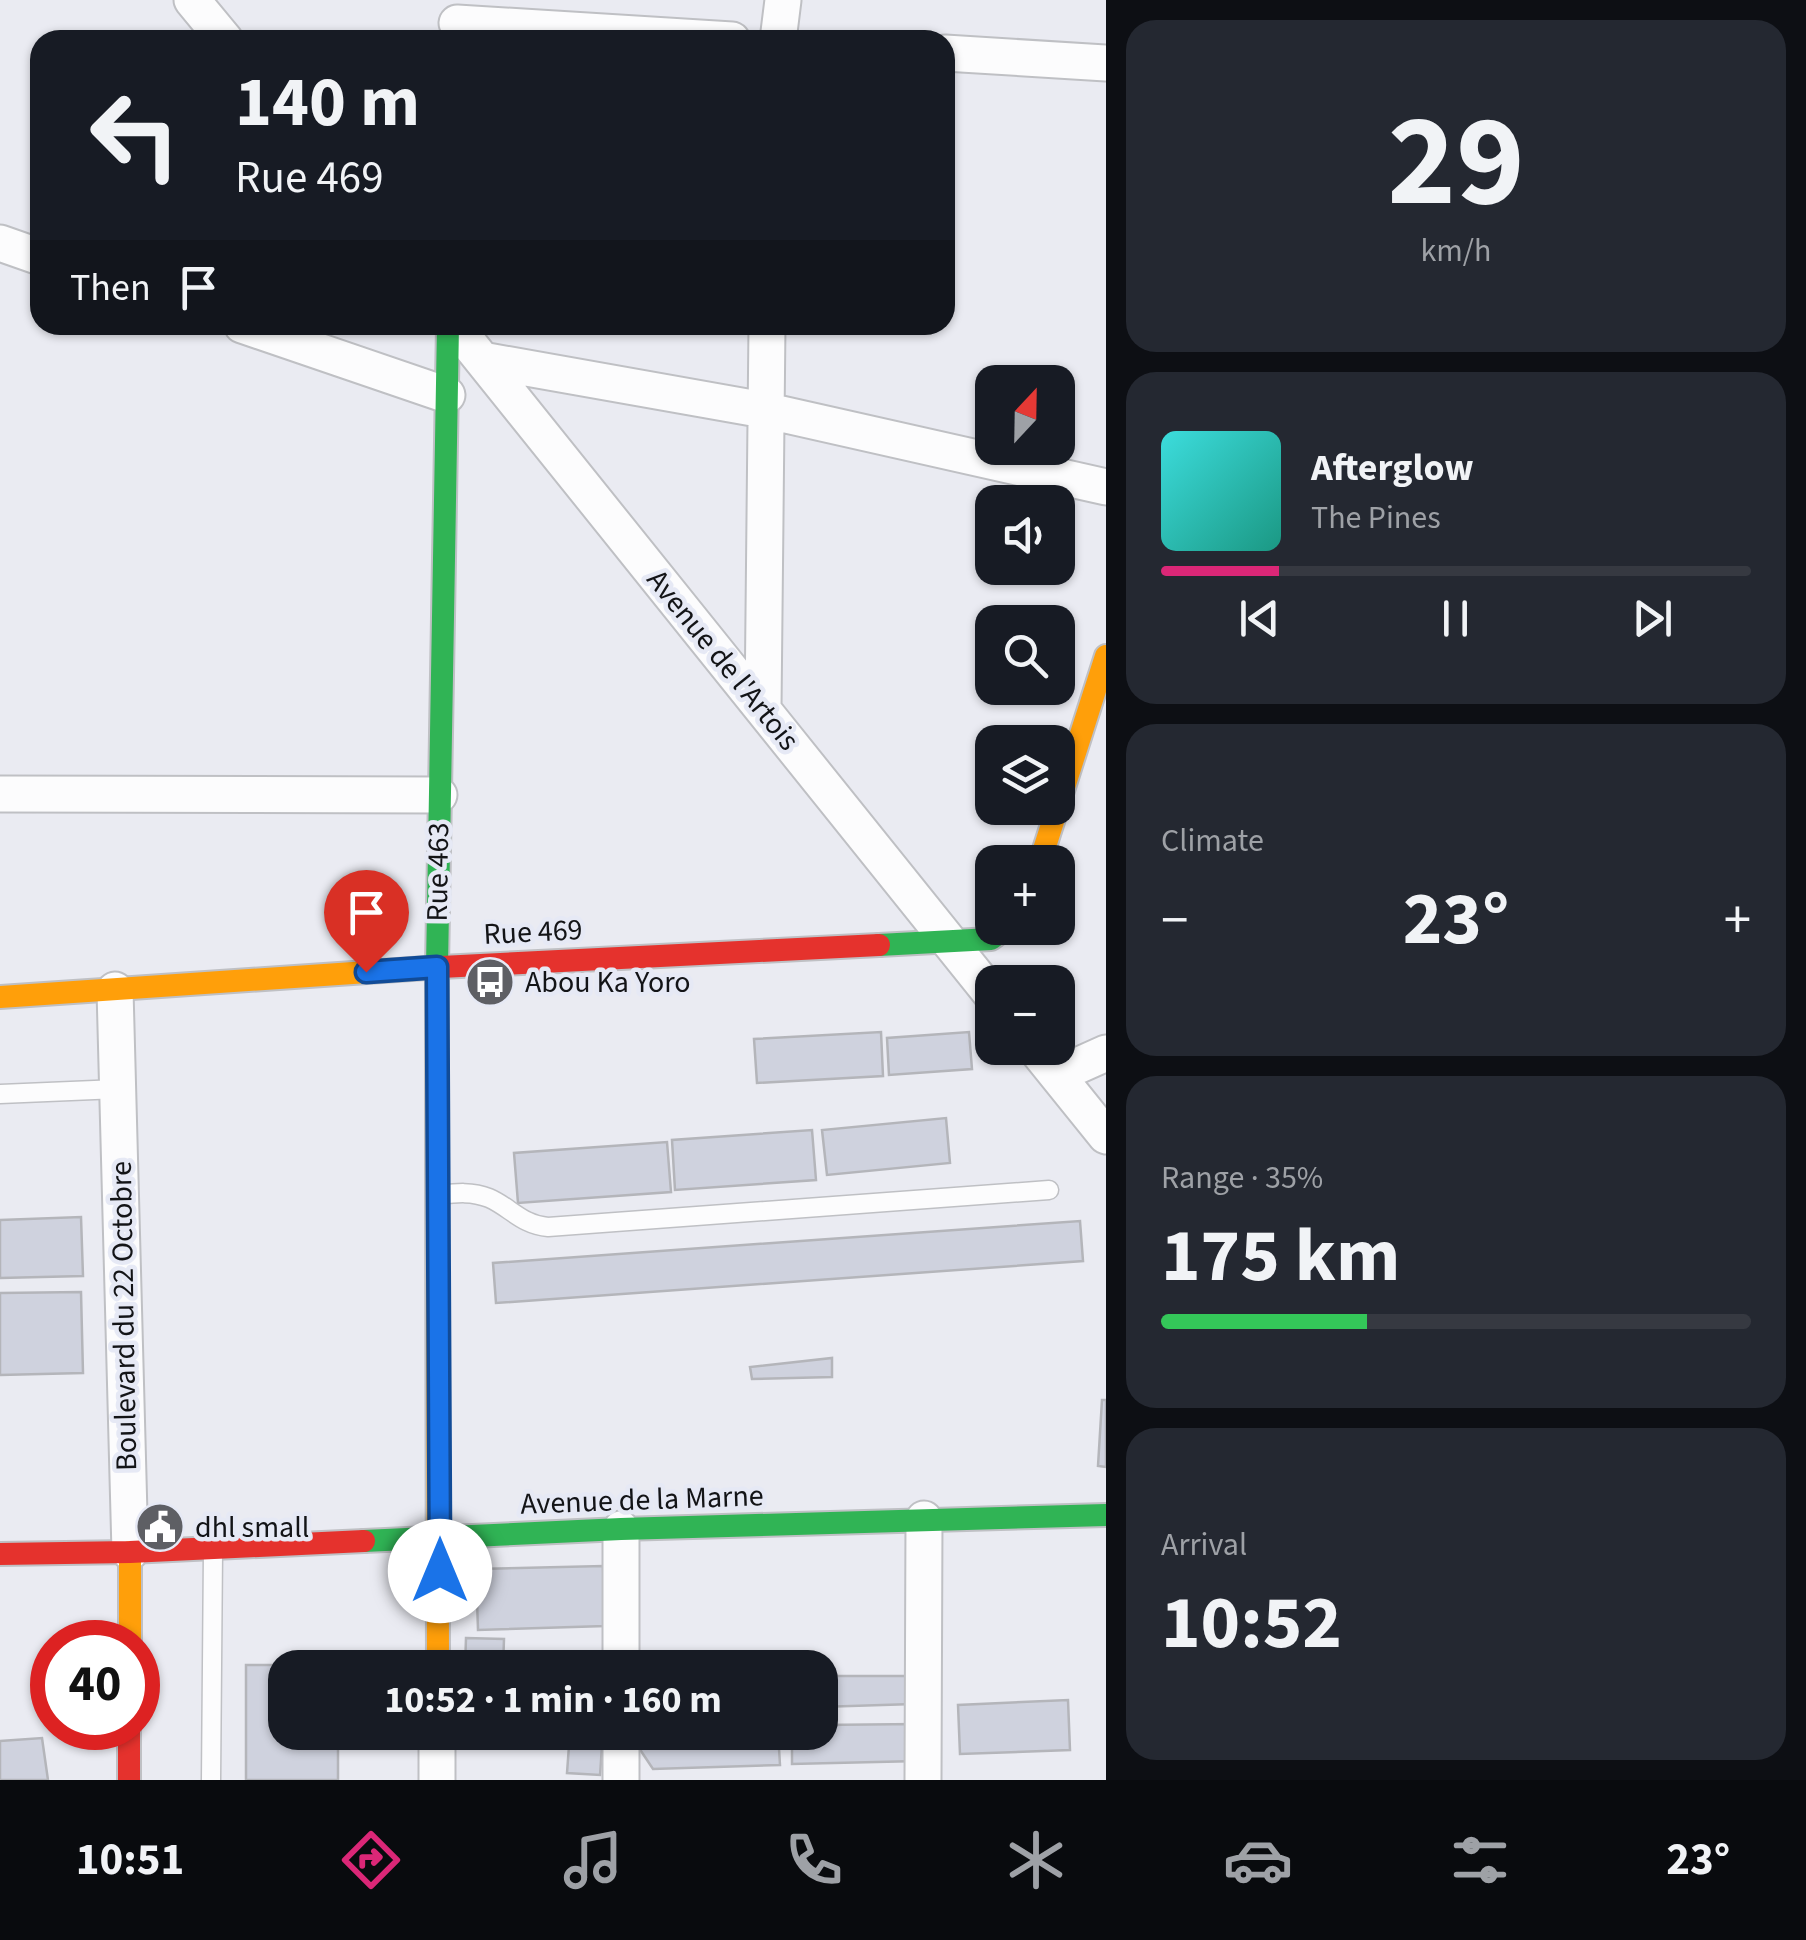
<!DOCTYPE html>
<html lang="en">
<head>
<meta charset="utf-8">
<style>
  :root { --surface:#171b24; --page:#242831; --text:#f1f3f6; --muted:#9ea1a6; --line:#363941; --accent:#db2777 }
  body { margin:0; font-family:"Source Sans 3",sans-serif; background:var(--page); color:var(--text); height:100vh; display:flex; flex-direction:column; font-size:38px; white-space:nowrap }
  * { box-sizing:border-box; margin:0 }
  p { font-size:32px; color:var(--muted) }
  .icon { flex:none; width:55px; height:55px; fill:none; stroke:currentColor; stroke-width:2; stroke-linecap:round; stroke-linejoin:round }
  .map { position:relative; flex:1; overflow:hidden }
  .drawer { display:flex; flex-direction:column; gap:20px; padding:20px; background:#0d0f14; width:700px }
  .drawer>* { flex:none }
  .hud { position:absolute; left:30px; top:30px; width:925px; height:305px; border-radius:30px; box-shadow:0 2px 8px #0004; background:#171b24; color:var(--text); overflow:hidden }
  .needle { width:65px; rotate:22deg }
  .fabs { position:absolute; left:975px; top:365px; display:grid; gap:20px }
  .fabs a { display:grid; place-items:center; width:100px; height:100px; border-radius:20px; background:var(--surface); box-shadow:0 2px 8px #0004; font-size:50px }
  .speed { position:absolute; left:30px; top:1620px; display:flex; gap:20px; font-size:50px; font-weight:700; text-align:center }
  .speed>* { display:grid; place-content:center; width:130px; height:130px; border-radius:50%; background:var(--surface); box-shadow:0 2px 8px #0004; line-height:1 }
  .speed .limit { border:15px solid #d22; background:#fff; color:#111 }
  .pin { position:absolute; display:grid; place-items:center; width:85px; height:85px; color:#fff; margin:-102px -42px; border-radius:50% 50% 50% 0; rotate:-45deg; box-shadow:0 0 10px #0007 }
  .pin .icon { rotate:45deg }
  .me { position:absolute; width:110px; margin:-55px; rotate:0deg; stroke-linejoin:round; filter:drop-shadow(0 0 8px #0008) }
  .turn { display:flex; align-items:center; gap:35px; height:210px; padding:0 40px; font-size:45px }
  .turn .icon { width:130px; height:130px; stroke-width:2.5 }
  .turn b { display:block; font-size:70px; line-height:85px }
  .then { display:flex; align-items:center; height:95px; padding:0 40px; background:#0003; gap:20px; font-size:38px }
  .big { font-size:75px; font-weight:700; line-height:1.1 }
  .drawer .card { flex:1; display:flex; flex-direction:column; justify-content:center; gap:15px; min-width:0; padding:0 35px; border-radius:30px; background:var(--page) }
  .drawer .dial { align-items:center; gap:0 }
  .dial b { font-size:130px; line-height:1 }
  .song { display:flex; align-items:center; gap:30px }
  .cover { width:120px; height:120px; border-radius:15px; background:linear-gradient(135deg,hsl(180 70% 55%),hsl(170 70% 35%)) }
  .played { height:10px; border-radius:5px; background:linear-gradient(90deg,var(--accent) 20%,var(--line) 20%) }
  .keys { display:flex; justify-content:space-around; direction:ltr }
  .heat { display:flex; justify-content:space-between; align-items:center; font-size:55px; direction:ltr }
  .charge { height:15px; border-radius:8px; background:linear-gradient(90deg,#34c759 35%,var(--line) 0) }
  .trip { position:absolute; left:268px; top:1650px; width:570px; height:100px; border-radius:30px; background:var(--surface); box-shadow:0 2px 8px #0004; font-weight:700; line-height:100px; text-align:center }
  .menu { display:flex; height:160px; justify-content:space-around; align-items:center; background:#090b0e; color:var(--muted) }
  .menu .icon { width:70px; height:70px }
  .menu .current { color:var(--accent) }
  .menu b { font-size:45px; color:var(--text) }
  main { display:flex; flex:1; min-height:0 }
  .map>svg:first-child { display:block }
  .building { fill:#cfd2de; stroke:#b4b5ba; stroke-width:2.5 }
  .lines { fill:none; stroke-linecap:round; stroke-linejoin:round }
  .lane-casing { stroke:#bfc0c4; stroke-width:21 }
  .street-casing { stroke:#bfc0c4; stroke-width:39 }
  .fast-casing { stroke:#bfc0c4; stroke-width:26 }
  .slow-casing { stroke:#bfc0c4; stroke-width:26 }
  .jam-casing { stroke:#bfc0c4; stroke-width:26 }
  .lane { stroke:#fcfcfd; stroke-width:18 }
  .street { stroke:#fcfcfd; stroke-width:35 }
  .fast { stroke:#30b455; stroke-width:22 }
  .slow { stroke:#ff9f0a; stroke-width:22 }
  .jam { stroke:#e5322d; stroke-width:22 }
  .route-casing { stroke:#114b97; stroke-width:25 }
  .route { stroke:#1a73e8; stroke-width:18 }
  .labels { text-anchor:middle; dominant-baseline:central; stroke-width:9; stroke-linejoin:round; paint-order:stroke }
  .street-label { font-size:30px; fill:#131417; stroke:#e6e9f5 }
  .poi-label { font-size:30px; fill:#131417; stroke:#e6e9f5; text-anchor:start }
</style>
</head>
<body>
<main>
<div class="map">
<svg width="1106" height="1780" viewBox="0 0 1106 1780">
  <rect width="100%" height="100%" fill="#eaebf2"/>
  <!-- building -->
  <path class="building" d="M881,1032l2,44 -126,7 -3,-44z
    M969,1032l3,37 -83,6 -2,-37z
    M946,1118l4,45 -123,12 -5,-45z
    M812,1130l4,50 -141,10 -3,-50z
    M667,1142l4,50 -153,11 -4,-50z
    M81,1217l2,59 -83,2v-58z
    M1080,1221l3,40 -587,42 -3,-40z
    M81,1292l2,81 -83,2v-82z
    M832,1358v19l-80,2 -2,-12z
    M1102,1400h4v67l-8,-1z
    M603,1566l2,60 -127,4 -2,-61z
    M466,1638l38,1 -1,29h-38z
    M246,1665h92v3h-53v64h53v48h-92z
    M820,1676h93v28l-93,3z
    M1068,1700l2,50 -110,4 -2,-49z
    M917,1724l1,37 -126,3v-32h28v-7z
    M464,1732h38l-1,16 -38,-1z
    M512,1732h40l-2,13 -39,-6z
    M570,1732h33l-3,43 -33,-2z
    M637,1732h141l2,33 -127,4 -16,-24z
    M42,1738l6,42h-48v-39z"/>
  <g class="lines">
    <!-- lane casing -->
    <g class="lane-casing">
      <path id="lane" d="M0,1094l118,-5
        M439,1195c17,-2 33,-4 50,3 21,9 33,27 59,29l501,-37
        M211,1780l2,-229"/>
    </g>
    <!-- street casing -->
    <g class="street-casing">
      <path id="street" d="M192,0l33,40
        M457,23l275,17
        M778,40l5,-40
        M945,53l161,10
        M0,243l40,14
        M242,325l205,70
        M454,325l538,670
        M482,360l282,50 342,77
        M763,709l4,-384
        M0,794l439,1
        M115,990l15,562
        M1035,1048l71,88
        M1057,1075l49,-22
        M621,1668v-139
        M437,1780v-48
        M621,1780v-48
        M923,1780l1,-261"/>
    </g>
    <!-- fast casing -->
    <g class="fast-casing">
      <path id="fast" d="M879,945l112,-6 15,-11
        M437,1167v-200l11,-642
        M364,1541l257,-12 485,-14"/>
    </g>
    <!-- slow casing -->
    <g class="slow-casing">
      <path id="slow" d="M1040,862l66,-206
        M0,997l441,-30
        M437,1167l1,501
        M130,1552v90"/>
    </g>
    <!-- jam casing -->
    <g class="jam-casing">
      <path id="jam" d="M441,967l438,-22
        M0,1554l130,-2 234,-11
        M129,1728v52"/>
    </g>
    <!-- lane -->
    <use href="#lane" class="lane"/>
    <!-- street -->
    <use href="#street" class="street"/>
    <!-- fast -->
    <use href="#fast" class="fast"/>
    <!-- slow -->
    <use href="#slow" class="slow"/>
    <!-- jam -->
    <use href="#jam" class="jam"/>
  </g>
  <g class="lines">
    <!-- route casing -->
    <g class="route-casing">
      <path id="route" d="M366,972l71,-5 3,604"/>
    </g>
    <!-- route -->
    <use href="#route" class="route"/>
  </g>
  <!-- icons -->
  <defs>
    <g id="bus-disc" transform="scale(2.5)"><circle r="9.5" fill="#5e5f64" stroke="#e6e9f5"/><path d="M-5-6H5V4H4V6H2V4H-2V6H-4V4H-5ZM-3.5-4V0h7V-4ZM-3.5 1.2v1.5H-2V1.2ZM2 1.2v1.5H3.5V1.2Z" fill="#fff"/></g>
    <g id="civic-disc" transform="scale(2.5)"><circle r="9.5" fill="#5e5f64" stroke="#e6e9f5"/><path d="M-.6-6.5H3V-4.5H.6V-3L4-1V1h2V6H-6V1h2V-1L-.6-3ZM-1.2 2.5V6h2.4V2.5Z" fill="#fff"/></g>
  </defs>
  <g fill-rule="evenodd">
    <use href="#bus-disc" x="490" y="982"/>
    <use href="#civic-disc" x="160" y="1527"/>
  </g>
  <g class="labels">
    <!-- street labels -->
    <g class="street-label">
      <text transform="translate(723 660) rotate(51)">Avenue de l'Artois</text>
      <text transform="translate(438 872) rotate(-89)">Rue 463</text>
      <text transform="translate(533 932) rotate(-3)">Rue 469</text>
      <text transform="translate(124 1316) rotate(-91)">Boulevard du 22 Octobre</text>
      <text transform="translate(642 1500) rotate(-2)">Avenue de la Marne</text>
    </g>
    <!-- poi labels -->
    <g class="poi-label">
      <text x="525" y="982">Abou Ka Yoro</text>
      <text x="195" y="1527">dhl small</text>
    </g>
  </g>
</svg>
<div class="fabs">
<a><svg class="needle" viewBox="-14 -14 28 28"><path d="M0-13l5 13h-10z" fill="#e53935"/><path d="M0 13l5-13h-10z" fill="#9ea1a6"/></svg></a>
<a><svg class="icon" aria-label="sound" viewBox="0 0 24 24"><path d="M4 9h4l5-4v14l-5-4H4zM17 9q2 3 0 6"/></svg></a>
<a><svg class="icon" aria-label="search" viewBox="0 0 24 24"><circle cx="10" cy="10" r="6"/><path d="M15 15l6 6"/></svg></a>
<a><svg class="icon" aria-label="layers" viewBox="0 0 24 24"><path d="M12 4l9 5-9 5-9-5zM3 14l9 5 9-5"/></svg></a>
<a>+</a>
<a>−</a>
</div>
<div class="speed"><div class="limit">40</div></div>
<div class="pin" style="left:366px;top:972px;background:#d93025"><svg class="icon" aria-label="arrive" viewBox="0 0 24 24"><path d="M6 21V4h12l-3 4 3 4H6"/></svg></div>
<svg class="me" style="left:440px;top:1571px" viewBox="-20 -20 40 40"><circle r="19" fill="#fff"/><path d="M0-13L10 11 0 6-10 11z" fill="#1a73e8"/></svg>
<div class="trip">10:52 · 1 min · 160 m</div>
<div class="hud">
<div class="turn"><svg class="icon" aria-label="left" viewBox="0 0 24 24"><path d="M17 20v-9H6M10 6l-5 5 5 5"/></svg><div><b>140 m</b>Rue 469</div></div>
<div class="then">Then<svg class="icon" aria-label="arrive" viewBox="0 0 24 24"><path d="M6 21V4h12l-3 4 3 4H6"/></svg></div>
</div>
</div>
<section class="drawer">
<div class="card dial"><b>29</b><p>km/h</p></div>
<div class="card">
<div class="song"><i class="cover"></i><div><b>Afterglow</b><p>The Pines</p></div></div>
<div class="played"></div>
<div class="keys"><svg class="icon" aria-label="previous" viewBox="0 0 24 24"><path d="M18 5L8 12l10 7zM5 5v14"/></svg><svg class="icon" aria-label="pause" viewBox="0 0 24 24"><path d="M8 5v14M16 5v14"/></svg><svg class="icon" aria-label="next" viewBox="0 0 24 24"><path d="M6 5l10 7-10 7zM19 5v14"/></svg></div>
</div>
<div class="card"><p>Climate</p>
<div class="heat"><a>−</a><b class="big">23°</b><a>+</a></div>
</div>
<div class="card"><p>Range · 35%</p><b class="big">175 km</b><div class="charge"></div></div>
<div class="card"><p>Arrival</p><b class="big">10:52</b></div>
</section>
</main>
<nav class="menu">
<b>10:51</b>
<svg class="icon current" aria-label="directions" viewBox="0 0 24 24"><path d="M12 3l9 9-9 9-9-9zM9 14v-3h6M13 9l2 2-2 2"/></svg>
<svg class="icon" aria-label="music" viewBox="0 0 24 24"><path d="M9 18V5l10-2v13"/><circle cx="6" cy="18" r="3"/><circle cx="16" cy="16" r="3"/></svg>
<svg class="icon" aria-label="phone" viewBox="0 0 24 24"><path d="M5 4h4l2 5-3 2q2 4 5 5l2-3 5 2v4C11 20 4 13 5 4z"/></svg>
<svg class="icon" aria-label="climate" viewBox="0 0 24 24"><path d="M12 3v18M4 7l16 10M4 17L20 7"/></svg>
<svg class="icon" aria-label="car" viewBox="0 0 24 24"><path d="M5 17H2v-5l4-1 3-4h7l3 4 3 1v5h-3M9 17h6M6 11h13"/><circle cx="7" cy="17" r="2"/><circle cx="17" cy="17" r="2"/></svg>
<svg class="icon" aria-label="filters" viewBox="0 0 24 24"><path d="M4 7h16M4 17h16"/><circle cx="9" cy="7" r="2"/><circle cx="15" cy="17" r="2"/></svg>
<b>23°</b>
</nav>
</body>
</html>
